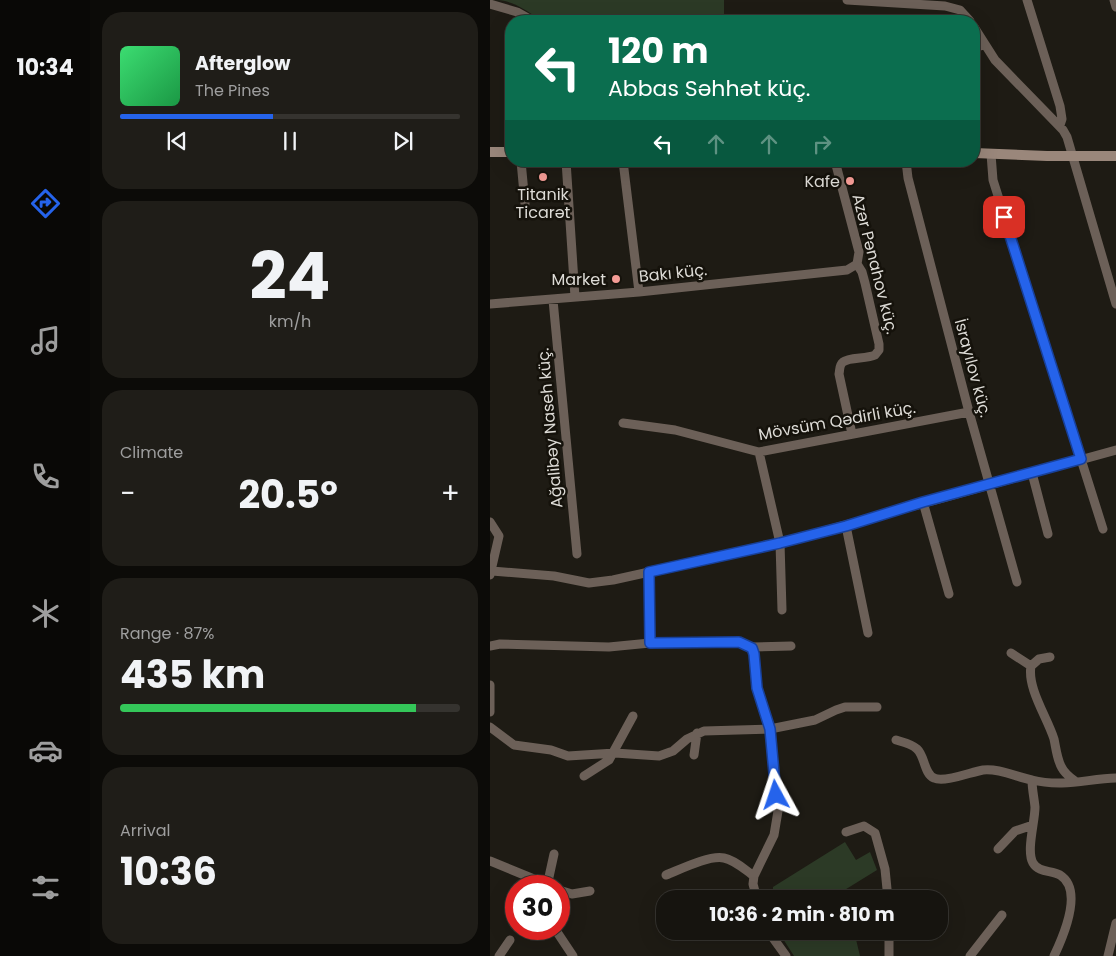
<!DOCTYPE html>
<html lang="en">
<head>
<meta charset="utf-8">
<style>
  :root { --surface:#16140f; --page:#1f1d18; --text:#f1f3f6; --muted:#9e9e9e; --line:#35332f; --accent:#2563eb }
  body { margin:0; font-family:Poppins,sans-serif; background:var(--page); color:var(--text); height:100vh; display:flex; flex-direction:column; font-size:19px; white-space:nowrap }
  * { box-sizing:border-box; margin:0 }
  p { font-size:16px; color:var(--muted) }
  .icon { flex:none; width:28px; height:28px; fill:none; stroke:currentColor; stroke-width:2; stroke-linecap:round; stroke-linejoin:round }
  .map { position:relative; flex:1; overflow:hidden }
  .details { display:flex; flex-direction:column; gap:12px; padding:12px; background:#0c0b08; width:400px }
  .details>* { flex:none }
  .banner { position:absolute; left:15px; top:15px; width:475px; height:152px; border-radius:20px; box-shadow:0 5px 20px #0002,0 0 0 1px var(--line); background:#0b6e4f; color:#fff; overflow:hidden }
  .speed { position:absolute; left:15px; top:875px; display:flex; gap:10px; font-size:25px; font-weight:700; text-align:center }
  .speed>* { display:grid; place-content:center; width:65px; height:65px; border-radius:50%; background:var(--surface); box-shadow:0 5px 20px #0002,0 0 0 1px var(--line); line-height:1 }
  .speed .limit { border:8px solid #d22; background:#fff; color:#111 }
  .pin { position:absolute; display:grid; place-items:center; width:42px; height:42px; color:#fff; margin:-21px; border-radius:10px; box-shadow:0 2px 8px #0006 }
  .me { position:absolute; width:55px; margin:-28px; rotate:355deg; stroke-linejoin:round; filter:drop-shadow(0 0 4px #0008) }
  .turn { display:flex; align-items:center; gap:18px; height:105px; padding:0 20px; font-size:22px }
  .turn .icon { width:65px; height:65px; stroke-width:2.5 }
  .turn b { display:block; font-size:35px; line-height:42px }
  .lanes { display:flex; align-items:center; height:48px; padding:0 20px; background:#0003; justify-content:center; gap:25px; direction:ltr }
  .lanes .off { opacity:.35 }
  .big { font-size:38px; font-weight:700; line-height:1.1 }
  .details .tile { flex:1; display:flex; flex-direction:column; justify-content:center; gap:8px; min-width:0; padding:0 18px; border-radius:20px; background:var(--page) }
  .details .dial { align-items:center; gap:0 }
  .dial b { font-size:65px; line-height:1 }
  .song { display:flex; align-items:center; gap:15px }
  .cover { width:60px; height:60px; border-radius:8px; background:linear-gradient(135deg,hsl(140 70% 55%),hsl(140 70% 35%)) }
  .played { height:5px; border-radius:2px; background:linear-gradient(90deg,var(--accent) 45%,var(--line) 45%) }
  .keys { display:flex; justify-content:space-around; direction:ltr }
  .heat { display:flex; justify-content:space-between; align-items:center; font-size:28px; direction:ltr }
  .charge { height:8px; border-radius:4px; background:linear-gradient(90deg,#34c759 87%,var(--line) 0) }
  .trip { position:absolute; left:166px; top:890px; width:292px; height:50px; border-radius:20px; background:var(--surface); box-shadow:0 5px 20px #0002,0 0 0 1px var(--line); font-weight:700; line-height:50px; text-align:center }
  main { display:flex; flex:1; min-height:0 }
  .tabs { display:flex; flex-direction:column; width:90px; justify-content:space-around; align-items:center; background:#090806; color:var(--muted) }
  .tabs .icon { width:35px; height:35px }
  .tabs .on { color:var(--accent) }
  .tabs b { font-size:22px; color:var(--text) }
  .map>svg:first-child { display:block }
  .green { fill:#2c3a26 }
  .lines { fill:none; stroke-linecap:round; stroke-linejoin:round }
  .street { stroke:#6c6058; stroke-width:9 }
  .secondary { stroke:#9a877b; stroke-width:10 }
  .route-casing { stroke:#184099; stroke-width:12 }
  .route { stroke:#2563eb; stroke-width:9 }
  .poi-dot { fill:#f59c96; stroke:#15120b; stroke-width:2 }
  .labels { text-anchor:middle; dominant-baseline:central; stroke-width:5; stroke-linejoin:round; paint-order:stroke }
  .poi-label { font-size:16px; fill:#dddbd6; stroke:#15120b; text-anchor:end }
  .street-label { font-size:16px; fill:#dddbd6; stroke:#15120b }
</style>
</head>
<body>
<main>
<nav class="tabs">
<b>10:34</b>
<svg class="icon on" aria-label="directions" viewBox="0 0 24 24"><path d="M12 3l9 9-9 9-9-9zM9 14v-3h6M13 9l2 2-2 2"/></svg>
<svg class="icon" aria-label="music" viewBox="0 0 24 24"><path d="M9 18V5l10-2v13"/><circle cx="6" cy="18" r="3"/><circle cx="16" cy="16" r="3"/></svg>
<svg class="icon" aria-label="phone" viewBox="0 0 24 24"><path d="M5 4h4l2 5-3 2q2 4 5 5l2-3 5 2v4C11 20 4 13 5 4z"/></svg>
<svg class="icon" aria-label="climate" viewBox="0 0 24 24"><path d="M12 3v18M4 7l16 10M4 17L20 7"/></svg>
<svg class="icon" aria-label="car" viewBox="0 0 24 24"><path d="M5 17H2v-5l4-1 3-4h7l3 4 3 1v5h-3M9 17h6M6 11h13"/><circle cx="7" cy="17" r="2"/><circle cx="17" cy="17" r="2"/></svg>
<svg class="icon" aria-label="filters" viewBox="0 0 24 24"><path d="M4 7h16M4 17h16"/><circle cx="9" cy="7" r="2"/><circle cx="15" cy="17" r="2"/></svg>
</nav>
<section class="details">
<div class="tile">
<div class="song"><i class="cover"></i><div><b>Afterglow</b><p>The Pines</p></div></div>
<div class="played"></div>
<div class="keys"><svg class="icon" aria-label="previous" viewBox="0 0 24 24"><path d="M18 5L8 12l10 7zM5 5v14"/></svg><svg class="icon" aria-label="pause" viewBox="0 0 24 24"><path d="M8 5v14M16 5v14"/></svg><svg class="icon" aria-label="next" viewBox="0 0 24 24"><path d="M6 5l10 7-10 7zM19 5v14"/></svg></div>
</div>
<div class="tile dial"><b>24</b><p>km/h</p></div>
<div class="tile"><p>Climate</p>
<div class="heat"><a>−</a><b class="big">20.5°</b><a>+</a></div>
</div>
<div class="tile"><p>Range · 87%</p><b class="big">435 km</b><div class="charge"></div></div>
<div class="tile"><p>Arrival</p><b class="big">10:36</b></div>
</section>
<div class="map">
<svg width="626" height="956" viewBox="0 0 626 956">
  <rect width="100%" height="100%" fill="#1e1b14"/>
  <!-- green -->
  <path class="green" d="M7,0h227v21h-184l-2,-3c-14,-9 -25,-17 -41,-18z
    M355,842l11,18 14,-8 7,18 -34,21 2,8h-72v-12z
    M288,931h76l6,25h-66z"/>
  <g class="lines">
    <!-- street -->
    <path class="street" d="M357,0l98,6 15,4 10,11
      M537,0l33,106 2,13 -2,6
      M624,0l2,7
      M0,4l27,8 16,9
      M484,27l21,33 68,70 4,7 49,167
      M484,49l10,-5
      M501,154l2,26 110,349
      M31,161l4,43
      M76,161l9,136
      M133,161l16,131
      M345,161l24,91 -2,12
      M416,161l2,17 61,234 48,170
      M63,300l24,254
      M0,304l149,-12 208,-22 10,-6
      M133,423l52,7 84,22 210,-40
      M362,434l-13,-60c1,-4 0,-9 4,-12 6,-5 24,-3 32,-7l4,-5v-6l-14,-61 -3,-11 -5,-8
      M269,452l21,91 2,67
      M542,473l16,61
      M433,502l26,92
      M0,522l9,14 -9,39
      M356,526l22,107
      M2,571l62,5 35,7 24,-3 167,-37 336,-93
      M159,572l1,71
      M0,646l10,-2 109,3 41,-4 89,-1 13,5 2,6 3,35 13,41 8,82 -4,24 -20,41 -1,8 4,15
      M262,647l39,-1
      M521,653l20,13
      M560,657l-11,2 -8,7c-4,22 16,51 23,73 2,9 3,21 8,29 3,6 9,10 14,14
      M0,685v27
      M0,727l24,18 37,5 17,6 47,-3 44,3 14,-5 14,-12 17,-8 66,-2 45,-9 21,-10 9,-3h32
      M406,740c7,2 16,4 21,9 8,7 7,25 17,29 10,5 37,-6 49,-8 16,-2 33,7 49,10 8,2 18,3 27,3 18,1 37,-5 57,-5
      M204,755l3,-22
      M94,776l25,-16 24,-44
      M542,780c0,9 2,17 3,27 0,15 -9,44 -2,56 6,10 18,7 27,12 24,15 3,62 -6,81
      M356,832l18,-6 11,7 10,36 3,30
      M508,849l17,-18 18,-6
      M0,861l61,25
      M176,875c15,-6 43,-20 58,-17 11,2 21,12 30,18
      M57,886l7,-32
      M69,890l13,4 18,-3
      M65,929l18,27
      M278,931l18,25
      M399,931v25
      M9,956l11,-16
      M480,956l32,-41
      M618,956l8,-33"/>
    <!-- secondary -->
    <path class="secondary" d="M0,152h21
      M484,153l73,3h69"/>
  </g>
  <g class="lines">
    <!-- route casing -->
    <g class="route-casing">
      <path id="route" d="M286,795l-6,-66 -13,-41 -3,-34 -2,-6 -13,-6 -89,1 -1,-71 131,-29 66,-17 77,-24 158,-43 -77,-242"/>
    </g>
    <!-- route -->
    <use href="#route" class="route"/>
  </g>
  <!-- markers -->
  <g class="poi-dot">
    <circle cx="53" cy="177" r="5"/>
    <circle cx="360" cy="181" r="5"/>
    <circle cx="126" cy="279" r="5"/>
  </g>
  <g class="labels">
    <!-- poi labels -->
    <g class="poi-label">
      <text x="350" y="181">Kafe</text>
      <text x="53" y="194" text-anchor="middle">Titanik<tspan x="53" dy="18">Ticarət</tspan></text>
      <text x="116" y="279">Market</text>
    </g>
    <!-- street labels -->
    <g class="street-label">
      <text transform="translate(385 264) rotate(76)">Azər Pənahov küç.</text>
      <text transform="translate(183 273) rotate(-6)">Bakı küç.</text>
      <text transform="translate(483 368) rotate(75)">İsrayılov küç.</text>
      <text transform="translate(347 421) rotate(-10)">Mövsüm Qədirli küç.</text>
      <text transform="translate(60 428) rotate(-95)">Ağalibəy Naseh küç.</text>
    </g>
  </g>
</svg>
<div class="speed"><div class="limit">30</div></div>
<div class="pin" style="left:514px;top:217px;background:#d93025"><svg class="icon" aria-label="arrive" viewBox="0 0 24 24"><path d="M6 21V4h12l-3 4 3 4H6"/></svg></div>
<svg class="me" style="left:286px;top:795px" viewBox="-20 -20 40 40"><path d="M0-17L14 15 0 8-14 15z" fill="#2563eb" stroke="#fff" stroke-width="4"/></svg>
<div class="trip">10:36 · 2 min · 810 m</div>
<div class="banner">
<div class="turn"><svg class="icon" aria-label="left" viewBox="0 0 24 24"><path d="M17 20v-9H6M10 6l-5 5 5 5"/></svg><div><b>120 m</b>Abbas Səhhət küç.</div></div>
<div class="lanes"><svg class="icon" aria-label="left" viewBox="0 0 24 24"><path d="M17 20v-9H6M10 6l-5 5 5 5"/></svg><svg class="icon off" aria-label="ahead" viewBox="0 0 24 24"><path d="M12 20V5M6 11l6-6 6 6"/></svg><svg class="icon off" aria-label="ahead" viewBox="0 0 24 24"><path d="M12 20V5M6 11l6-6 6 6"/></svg><svg class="icon off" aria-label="right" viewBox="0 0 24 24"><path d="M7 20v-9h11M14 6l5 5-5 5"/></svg></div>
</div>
</div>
</main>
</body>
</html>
